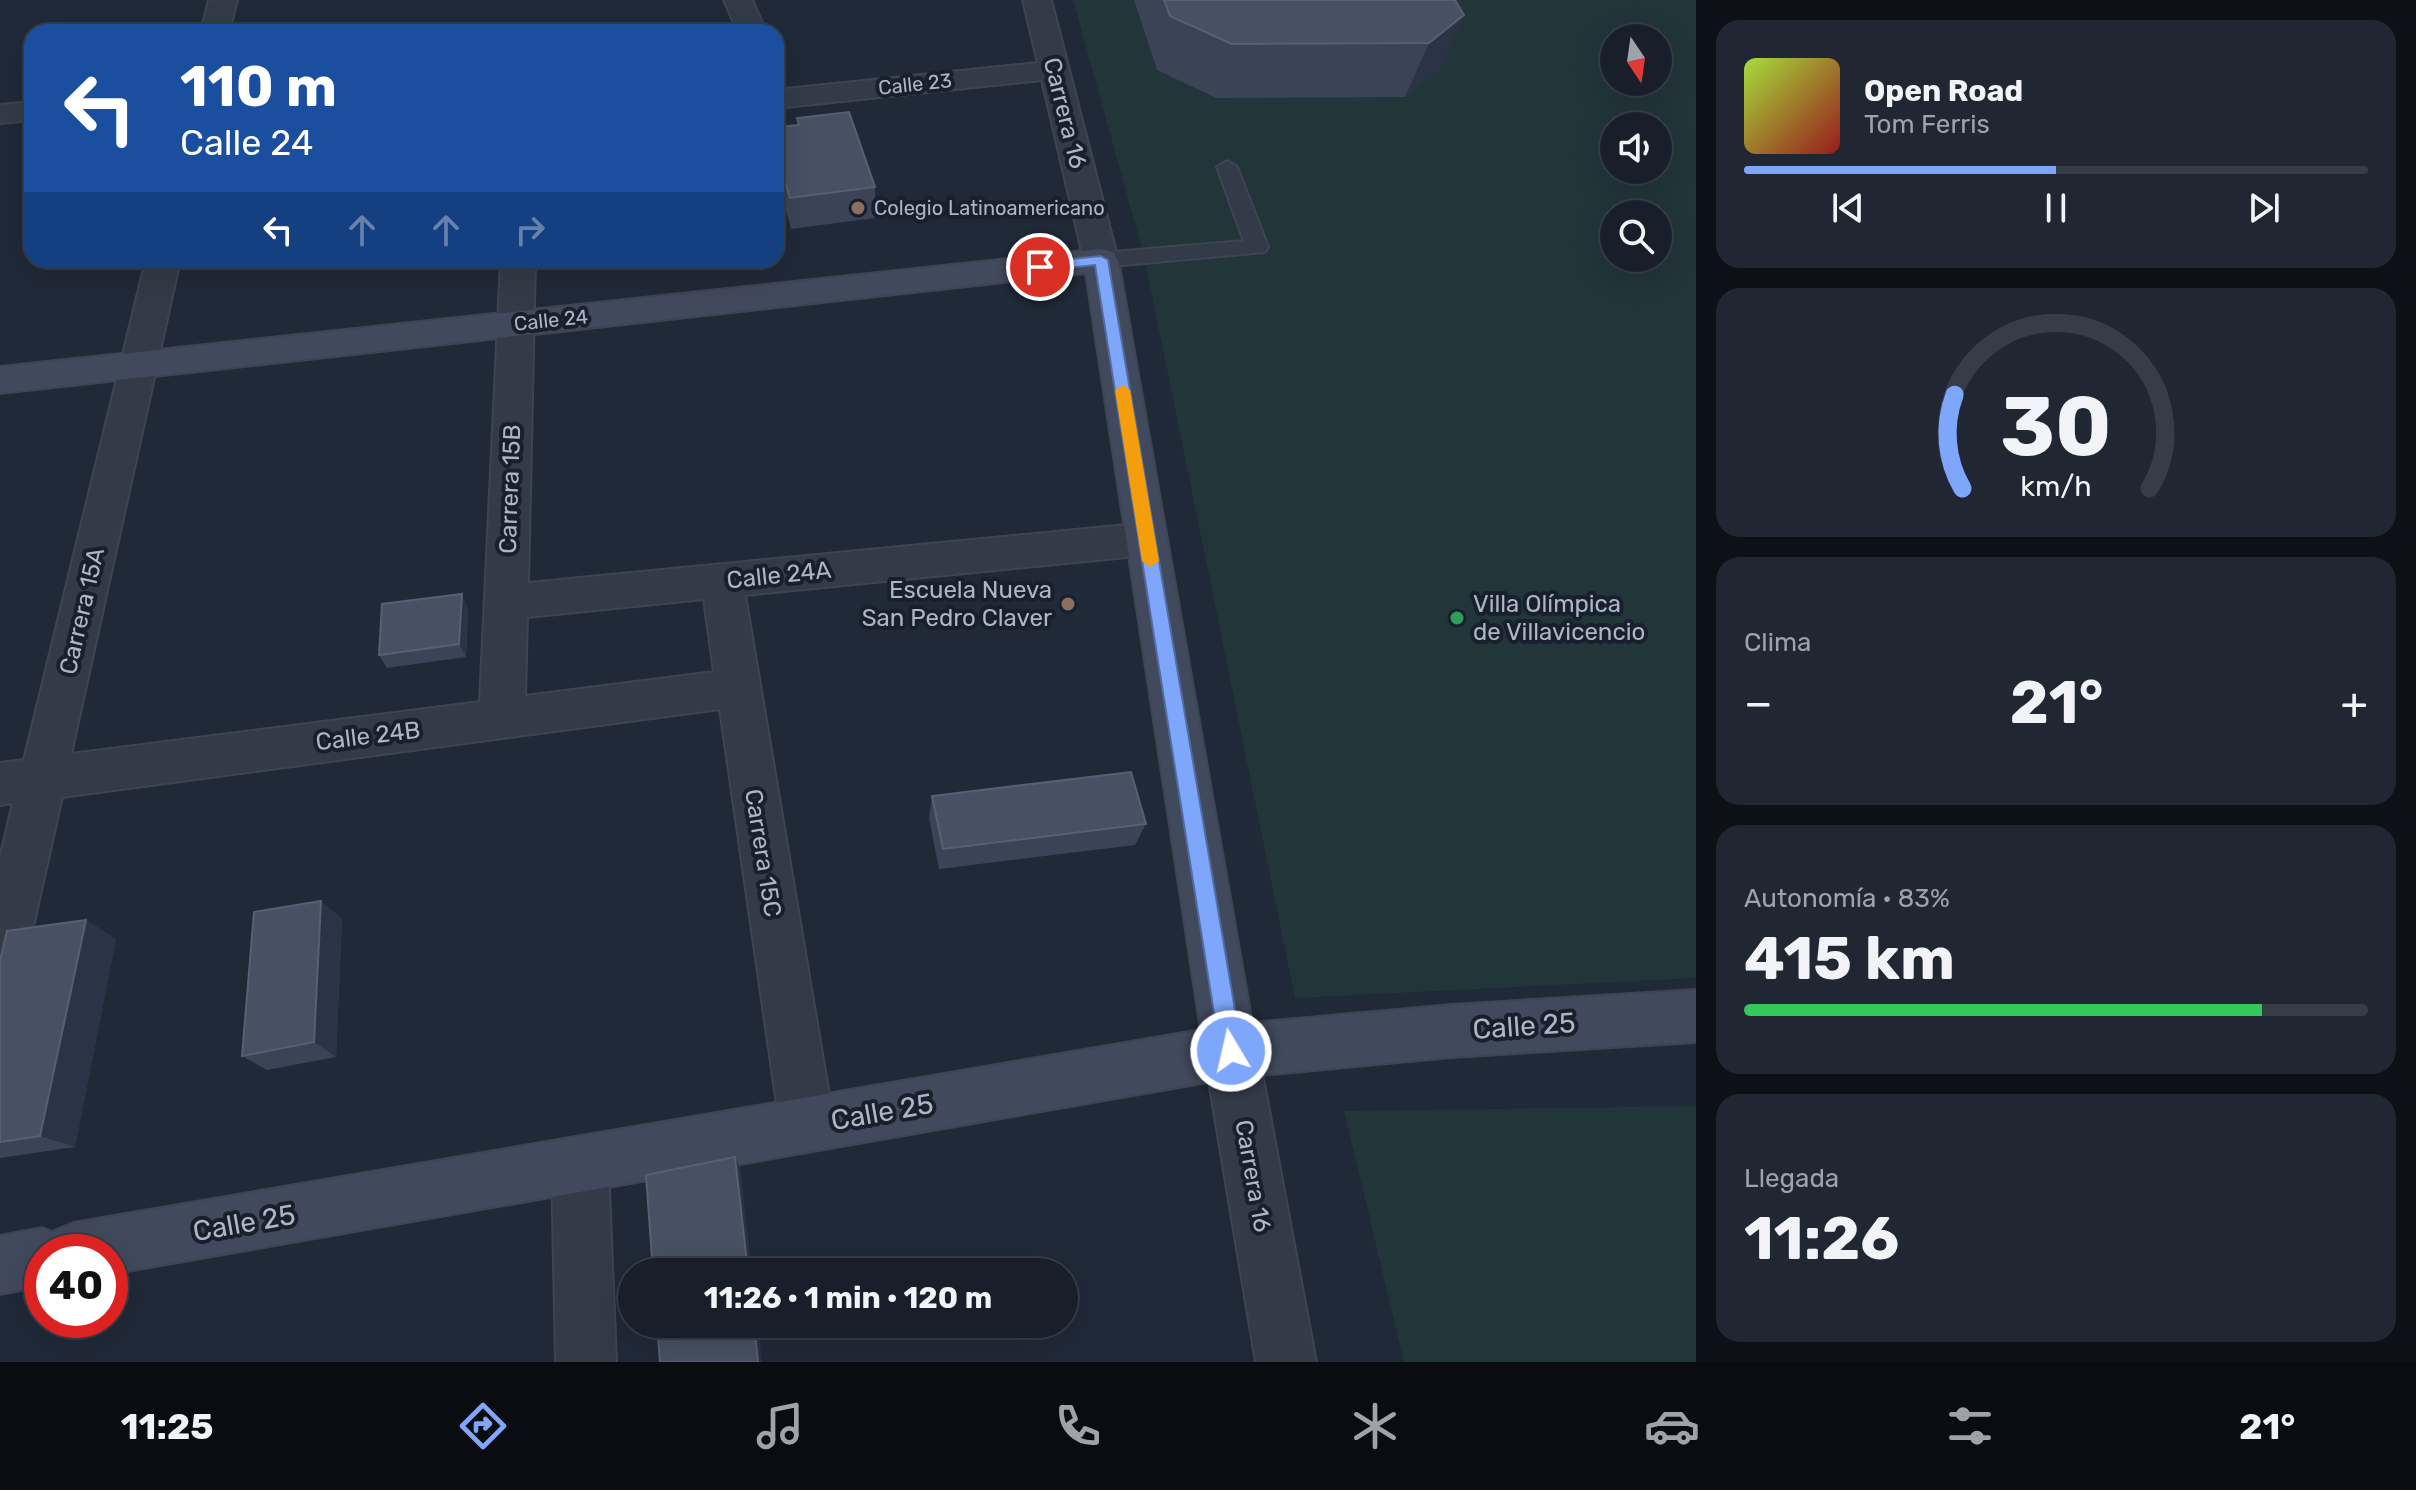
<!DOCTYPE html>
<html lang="es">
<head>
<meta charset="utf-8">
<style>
  :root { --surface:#181f2a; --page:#212732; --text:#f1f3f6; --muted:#9fa2a8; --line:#363d47; --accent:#7ea6fa }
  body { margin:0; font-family:Rubik,sans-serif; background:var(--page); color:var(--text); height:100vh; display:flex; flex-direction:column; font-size:30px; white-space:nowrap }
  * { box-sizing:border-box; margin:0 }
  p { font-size:26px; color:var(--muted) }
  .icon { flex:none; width:44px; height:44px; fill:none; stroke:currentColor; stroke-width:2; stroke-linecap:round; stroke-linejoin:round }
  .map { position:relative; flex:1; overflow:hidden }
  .sheet { display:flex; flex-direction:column; gap:20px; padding:20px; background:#0d1117; width:720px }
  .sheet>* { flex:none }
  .hud { position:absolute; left:24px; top:24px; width:760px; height:244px; border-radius:24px; box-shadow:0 8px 32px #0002,0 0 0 2px var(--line); background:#1a4fa0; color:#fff; overflow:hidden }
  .needle { width:52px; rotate:167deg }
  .fabs { position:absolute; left:1600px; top:24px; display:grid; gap:16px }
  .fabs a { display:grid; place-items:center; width:72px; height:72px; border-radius:50%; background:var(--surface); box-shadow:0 8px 32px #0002,0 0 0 2px var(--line); font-size:40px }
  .speed { position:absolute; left:24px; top:1234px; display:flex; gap:16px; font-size:40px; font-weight:700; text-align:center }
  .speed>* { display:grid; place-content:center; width:104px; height:104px; border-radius:50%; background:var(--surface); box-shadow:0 8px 32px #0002,0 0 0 2px var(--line); line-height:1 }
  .speed .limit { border:12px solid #d22; background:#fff; color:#111 }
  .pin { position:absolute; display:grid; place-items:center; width:68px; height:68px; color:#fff; margin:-34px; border:4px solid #fff; border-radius:50%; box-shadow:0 2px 8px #0007 }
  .me { position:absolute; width:88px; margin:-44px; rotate:351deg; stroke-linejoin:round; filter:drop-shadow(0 0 6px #0008) }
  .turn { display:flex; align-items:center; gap:28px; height:168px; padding:0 24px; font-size:36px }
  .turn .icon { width:104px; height:104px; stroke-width:2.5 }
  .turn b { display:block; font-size:56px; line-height:68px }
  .lanes { display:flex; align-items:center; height:76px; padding:0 24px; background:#0003; justify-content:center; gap:40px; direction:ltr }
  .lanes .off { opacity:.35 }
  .big { font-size:60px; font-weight:700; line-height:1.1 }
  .sheet .widget { flex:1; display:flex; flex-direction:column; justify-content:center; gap:12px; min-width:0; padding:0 28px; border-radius:24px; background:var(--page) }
  .sheet .dial { align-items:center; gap:0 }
  .dial svg { height:208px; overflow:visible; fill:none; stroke:var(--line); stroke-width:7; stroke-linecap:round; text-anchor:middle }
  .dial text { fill:var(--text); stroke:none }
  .song { display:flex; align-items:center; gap:24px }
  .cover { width:96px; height:96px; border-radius:12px; background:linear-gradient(135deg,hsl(80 70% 55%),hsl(0 70% 35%)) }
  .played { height:8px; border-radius:4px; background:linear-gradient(90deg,var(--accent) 50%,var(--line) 50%) }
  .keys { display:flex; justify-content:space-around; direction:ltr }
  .heat { display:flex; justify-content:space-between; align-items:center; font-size:44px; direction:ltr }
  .charge { height:12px; border-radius:6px; background:linear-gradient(90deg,#34c759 83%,var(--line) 0) }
  .trip { position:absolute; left:618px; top:1258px; width:460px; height:80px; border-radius:40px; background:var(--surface); box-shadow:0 8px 32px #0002,0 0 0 2px var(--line); font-weight:700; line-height:80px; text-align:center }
  .tabs { display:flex; height:128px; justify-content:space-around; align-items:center; background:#0a0c11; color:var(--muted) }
  .tabs .icon { width:56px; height:56px }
  .tabs .active { color:var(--accent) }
  .tabs b { font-size:36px; color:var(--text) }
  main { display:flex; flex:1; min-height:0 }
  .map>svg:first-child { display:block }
  .green { fill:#223539; fill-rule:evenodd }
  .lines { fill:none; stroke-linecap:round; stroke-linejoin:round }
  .lane-casing { stroke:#3d4452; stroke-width:4 }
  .street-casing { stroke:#3d4452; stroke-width:4 }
  .secondary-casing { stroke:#3d4452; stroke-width:4 }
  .lane { fill:#333b48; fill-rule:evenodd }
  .street { fill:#333b48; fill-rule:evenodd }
  .secondary { fill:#41495c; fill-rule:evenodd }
  .wall { fill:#3b4457 }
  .shaded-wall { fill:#2b3446 }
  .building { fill:#475163; stroke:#576072; stroke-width:2 }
  .route { fill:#7ea6fa; stroke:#526ca2; stroke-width:2 }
  .slow { fill:#f59e0b }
  .education-dot { fill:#8d6e63; stroke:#19202d; stroke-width:3 }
  .leisure-dot { fill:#2e9e5b; stroke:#19202d; stroke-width:3 }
  .labels { text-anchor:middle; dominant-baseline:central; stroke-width:8; stroke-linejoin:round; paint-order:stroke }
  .far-street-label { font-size:20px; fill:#aeb5c5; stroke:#19202d }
  .far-poi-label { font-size:20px; fill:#aeb5c5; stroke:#19202d; text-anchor:start }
  .street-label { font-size:24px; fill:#aeb5c5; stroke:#19202d }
  .poi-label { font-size:24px; fill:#aeb5c5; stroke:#19202d; text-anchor:end }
  .near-street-label { font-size:28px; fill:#aeb5c5; stroke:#19202d }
</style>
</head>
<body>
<main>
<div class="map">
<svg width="1696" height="1362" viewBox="0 0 1696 1362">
  <rect width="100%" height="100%" fill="#202938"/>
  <!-- green -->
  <path class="green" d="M1073,0h623v978l-401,20 -151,-742zM1614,38h44v44h-44zM1614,126h44v44h-44zM1614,214h44v44h-44z
    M1696,1106v256h-292l-60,-251z"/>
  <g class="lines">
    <!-- lane casing -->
    <g class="lane-casing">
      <path id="lane" d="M1227,161l10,6 31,80 -3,5 -164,15 -8,-2 -3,-5 3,-5 8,-2 143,-12 -27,-74z"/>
    </g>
    <!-- street casing -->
    <g class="street-casing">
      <path id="street" d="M209,0h28l-8,32h-28z
        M724,0h28l14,32h-28z
        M1023,0h28l67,260 -5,8 -12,3 -12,-3 -5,-8 -42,-180 -266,28v-18l262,-27z
        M32,102v18l-32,3v-18z
        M146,260h34l-109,494 409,-52 21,-442h34l-7,323 619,-60 14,5 6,11 -6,11 -14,5 -402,40 89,530 -8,19 -19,8 -19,-8 -8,-19 -60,-416 -658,88 -37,165 -7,18 -18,7v-129l13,-55 -13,2v-42l24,-3zM704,599l10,73 -189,24 2,-79z
        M1231,1024l19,8 8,19 58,311h-60l-52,-311 8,-19z
        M580,1137l20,8 8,20 8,197h-60l-4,-197 8,-20z"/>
    </g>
    <!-- secondary casing -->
    <g class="secondary-casing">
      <path id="secondary" d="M1101,249l12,3 5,8 134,763 199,-18 245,-15v52l-245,15 -220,21 -1121,196v-22h-68v34l-42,8v-58l42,-8 10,4 21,-9 1128,-193 -115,-757 -1086,120v-26z"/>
    </g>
    <!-- lane -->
    <use href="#lane" class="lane"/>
    <!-- street -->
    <use href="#street" class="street"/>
    <!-- secondary -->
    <use href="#secondary" class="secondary"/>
  </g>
  <!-- wall -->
  <path class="wall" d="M1134,0h321l-15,69 -35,28 -189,1 -59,-28z
    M797,118l78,69v31l-84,11 -15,-55v-47l21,-2z
    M468,608l-2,49 -79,11 -8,-13z
    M932,796l214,28 -11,21 -196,24 -10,-51z
    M321,901l21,18 -6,138 -69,13 -25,-14z
    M86,920l30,19 -41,208 -75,11v-197z"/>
  <!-- shaded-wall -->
  <path class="shaded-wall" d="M1464,15l-24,54 -35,28 24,-54z
    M462,594l6,14 -2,49 -7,-13z
    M321,901l21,18 -6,138 -22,-15z
    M86,920l30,19 -41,208 -35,-11z
    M735,1157l5,10 12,105h-4z
    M754,1324h4l4,38h-4z"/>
  <!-- building -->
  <path class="building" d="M1164,0h291l9,15 -35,28 -197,1 -62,-28z
    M849,112l26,75 -85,11 -14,-48v-23l23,-2 -2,-7z
    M462,594l-3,50 -80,11 3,-51z
    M1131,772l15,52 -203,25 -11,-53z
    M321,901l-7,141 -72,14 12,-144z
    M86,920l-46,216 -40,6v-181l7,-30z
    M735,1157l13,115h-95l-7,-97z
    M657,1324h97l4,38h-98z"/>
  <!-- route -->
  <path class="route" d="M1101,256l7,4 134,791 -3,7 -8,4 -8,-4 -3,-7 -125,-786 -55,6 -7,-4 7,-5z"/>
  <!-- slow -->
  <path class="slow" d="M1123,385l7,5 29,171 -9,6 -8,-6 -27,-171z"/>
  <!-- markers -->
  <g class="education-dot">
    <circle cx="858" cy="208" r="8"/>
    <circle cx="1068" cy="604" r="8"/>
  </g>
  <circle class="leisure-dot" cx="1457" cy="618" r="8"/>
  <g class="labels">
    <!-- far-street labels -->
    <g class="far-street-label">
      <text transform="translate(915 84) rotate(-6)">Calle 23</text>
      <text transform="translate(551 320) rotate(-6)">Calle 24</text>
    </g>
    <!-- far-poi labels -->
    <g class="far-poi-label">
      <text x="874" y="208">Colegio Latinoamericano</text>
    </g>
    <!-- street labels -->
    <g class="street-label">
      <text transform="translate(1065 113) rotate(76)">Carrera 16</text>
      <text transform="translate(510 489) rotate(-88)">Carrera 15B</text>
      <text transform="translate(779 575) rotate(-6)">Calle 24A</text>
      <text transform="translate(82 611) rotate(-77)">Carrera 15A</text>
      <text transform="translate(368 736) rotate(-7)">Calle 24B</text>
      <text transform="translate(763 853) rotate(81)">Carrera 15C</text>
      <text transform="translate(1253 1176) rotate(80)">Carrera 16</text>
    </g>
    <!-- poi labels -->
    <g class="poi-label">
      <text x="1052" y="590">Escuela Nueva<tspan x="1052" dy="28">San Pedro Claver</tspan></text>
      <text x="1473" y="604" text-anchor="start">Villa Olímpica<tspan x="1473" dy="28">de Villavicencio</tspan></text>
    </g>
    <!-- near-street labels -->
    <g class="near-street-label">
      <text transform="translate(1524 1026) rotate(-4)">Calle 25</text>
      <text transform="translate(882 1112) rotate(-10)">Calle 25</text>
      <text transform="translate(244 1223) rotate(-10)">Calle 25</text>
    </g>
  </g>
</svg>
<div class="fabs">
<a><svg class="needle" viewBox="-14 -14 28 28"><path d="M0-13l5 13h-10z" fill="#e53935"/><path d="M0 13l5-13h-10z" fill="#9fa2a8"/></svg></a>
<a><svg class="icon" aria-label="sound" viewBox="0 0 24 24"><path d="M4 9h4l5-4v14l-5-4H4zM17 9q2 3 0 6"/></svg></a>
<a><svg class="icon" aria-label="search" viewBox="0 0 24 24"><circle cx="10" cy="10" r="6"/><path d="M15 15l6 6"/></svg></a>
</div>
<div class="speed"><div class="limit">40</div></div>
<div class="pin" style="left:1040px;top:267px;background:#d93025"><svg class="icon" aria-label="arrive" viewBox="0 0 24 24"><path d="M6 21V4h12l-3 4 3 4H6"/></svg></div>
<svg class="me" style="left:1231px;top:1051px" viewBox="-20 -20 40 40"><circle r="17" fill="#7ea6fa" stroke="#fff" stroke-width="3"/><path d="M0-11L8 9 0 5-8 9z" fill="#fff"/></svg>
<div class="trip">11:26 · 1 min · 120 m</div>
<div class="hud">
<div class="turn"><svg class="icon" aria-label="left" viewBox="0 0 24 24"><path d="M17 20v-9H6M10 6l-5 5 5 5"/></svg><div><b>110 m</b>Calle 24</div></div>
<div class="lanes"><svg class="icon" aria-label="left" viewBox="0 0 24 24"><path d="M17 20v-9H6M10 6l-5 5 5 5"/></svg><svg class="icon off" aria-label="ahead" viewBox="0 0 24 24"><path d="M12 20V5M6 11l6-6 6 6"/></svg><svg class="icon off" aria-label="ahead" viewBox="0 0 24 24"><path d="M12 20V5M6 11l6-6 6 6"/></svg><svg class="icon off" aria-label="right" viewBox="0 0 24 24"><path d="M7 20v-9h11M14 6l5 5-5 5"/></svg></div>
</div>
</div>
<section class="sheet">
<div class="widget">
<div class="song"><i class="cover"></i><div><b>Open Road</b><p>Tom Ferris</p></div></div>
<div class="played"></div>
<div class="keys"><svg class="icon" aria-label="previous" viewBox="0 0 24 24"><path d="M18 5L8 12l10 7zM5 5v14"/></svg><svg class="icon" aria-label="pause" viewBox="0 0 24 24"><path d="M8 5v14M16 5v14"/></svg><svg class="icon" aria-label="next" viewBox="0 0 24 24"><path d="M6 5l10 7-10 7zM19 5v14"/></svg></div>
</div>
<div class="widget dial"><svg viewBox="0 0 100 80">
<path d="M14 69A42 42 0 1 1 86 69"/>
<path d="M14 69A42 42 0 0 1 11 33" stroke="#7ea6fa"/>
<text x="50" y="56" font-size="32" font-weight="700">30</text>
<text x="50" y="72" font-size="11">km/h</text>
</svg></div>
<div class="widget"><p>Clima</p>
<div class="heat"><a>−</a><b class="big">21°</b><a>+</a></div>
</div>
<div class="widget"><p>Autonomía · 83%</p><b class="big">415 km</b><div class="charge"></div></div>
<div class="widget"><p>Llegada</p><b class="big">11:26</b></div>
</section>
</main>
<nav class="tabs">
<b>11:25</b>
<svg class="icon active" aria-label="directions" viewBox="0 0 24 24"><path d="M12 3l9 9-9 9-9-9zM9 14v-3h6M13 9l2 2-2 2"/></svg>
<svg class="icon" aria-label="music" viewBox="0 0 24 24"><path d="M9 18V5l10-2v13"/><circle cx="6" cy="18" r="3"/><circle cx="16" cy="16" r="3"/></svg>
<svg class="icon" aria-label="phone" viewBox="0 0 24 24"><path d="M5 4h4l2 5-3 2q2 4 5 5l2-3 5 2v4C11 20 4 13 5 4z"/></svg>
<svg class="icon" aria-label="climate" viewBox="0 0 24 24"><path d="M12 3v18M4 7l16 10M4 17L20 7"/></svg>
<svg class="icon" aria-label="car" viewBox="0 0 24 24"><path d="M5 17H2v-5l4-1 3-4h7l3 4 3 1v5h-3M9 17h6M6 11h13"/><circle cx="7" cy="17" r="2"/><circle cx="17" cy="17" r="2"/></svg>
<svg class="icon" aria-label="filters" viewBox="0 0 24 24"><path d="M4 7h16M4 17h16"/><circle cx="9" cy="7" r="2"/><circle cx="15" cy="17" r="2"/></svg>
<b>21°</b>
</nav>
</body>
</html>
